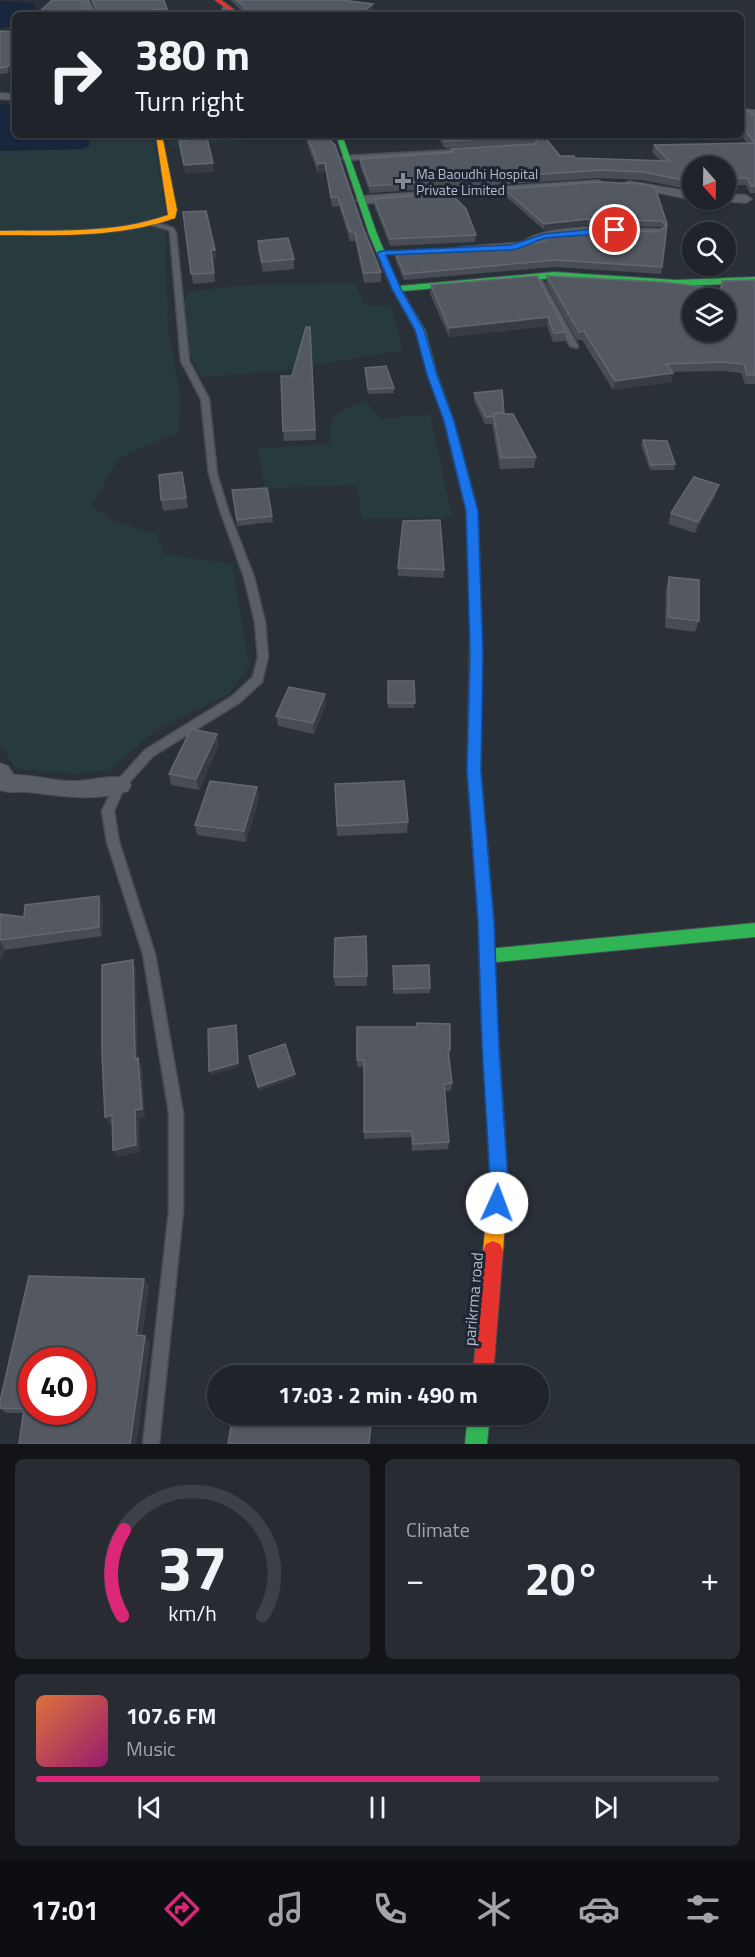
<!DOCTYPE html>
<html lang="en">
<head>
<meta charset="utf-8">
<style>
  :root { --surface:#20242a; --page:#282c32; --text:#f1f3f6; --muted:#a2a4a8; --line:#3d4147; --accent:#db2777 }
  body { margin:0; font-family:"Titillium Web",sans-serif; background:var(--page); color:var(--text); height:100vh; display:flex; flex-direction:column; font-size:22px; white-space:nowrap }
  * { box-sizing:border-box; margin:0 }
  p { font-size:20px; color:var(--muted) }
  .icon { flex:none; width:33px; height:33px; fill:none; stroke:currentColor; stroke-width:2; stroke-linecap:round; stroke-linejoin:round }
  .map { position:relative; height:1444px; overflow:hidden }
  .side { display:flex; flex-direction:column; gap:15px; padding:15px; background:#121417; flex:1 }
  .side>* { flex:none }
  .banner { position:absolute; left:12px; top:12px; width:732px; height:126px; border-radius:9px; box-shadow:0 2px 4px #0004,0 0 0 2px var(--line); background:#20242a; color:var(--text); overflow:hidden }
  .needle { width:39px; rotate:160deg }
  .controls { position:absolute; left:682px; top:156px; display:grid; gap:12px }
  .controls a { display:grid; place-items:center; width:54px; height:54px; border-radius:50%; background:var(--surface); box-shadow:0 2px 4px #0004,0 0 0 2px var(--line); font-size:30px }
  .speed { position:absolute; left:18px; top:1347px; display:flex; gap:12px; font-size:30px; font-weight:700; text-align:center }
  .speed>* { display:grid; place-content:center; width:78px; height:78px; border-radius:50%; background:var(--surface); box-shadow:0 2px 4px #0004,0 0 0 2px var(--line); line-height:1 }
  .speed .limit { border:9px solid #d22; background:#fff; color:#111 }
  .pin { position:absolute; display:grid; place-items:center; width:51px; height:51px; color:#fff; margin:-26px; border:3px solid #fff; border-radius:50%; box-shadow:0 2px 6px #0007 }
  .me { position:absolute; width:66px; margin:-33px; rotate:2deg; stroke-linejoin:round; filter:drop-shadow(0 0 4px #0008) }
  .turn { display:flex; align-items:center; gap:21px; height:126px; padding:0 24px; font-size:27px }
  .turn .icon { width:78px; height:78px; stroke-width:2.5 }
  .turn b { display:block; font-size:42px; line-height:51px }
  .big { font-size:45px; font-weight:700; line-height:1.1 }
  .side .tile { flex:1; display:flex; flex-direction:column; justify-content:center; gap:9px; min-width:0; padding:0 21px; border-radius:9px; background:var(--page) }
  .side .dial { align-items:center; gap:0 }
  .dial svg { height:156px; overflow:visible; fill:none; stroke:var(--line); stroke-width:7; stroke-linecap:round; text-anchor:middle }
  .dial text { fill:var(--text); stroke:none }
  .song { display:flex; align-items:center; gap:18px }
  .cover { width:72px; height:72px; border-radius:9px; background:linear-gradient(135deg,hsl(20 70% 55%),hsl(320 70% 35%)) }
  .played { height:6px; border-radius:3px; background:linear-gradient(90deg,var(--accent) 65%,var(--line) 65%) }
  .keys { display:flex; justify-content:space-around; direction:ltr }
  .heat { display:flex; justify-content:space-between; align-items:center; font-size:33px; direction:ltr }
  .side .tiles { flex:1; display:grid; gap:15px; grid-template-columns:1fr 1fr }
  .tile:last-child { grid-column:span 2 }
  .trip { position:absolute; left:207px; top:1365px; width:342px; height:60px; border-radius:30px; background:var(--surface); box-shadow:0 2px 4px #0004,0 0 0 2px var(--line); font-weight:700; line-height:60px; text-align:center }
  .tab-bar { display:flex; height:96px; justify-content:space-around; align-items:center; background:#0d0e11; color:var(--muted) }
  .tab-bar .icon { width:42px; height:42px }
  .tab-bar .selected { color:var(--accent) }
  .tab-bar b { font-size:27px; color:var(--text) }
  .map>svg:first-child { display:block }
  .green { fill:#273a3e }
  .water { fill:#19273c }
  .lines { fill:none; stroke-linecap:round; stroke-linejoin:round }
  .lane-casing { stroke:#484c55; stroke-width:3 }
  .street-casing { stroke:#484c55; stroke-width:2 }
  .fast-casing { stroke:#484c55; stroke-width:2 }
  .slow-casing { stroke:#484c55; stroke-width:2 }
  .jam-casing { stroke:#484c55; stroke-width:2 }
  .lane { fill:#5a5e66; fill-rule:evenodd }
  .street { fill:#5a5e66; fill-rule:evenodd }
  .fast { fill:#30b455; fill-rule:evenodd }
  .slow { fill:#ff9f0a; fill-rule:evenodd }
  .jam { fill:#e5322d; fill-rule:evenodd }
  .wall { fill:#474c55 }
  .shaded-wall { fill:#373c44 }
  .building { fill:#535861; stroke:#626872; stroke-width:1.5; fill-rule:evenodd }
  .route { fill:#1a73e8; stroke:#114b97; stroke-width:1.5 }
  .poi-dot { fill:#848b96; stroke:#1d2633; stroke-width:2 }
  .labels { text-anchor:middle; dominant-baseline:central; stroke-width:6; stroke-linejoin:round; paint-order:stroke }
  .far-poi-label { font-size:14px; fill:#b4bcc9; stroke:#1d2633; text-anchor:start }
  .street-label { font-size:16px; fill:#b4bcc9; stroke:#1d2633 }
</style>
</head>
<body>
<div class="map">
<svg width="755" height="1444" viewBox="0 0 755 1444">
  <rect width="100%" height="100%" fill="#2a3038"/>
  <!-- green -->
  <path class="green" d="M90,135h63l12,72 3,120 12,68 -1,37 -60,26 -28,48 25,16 40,12 9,20 67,10 17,102 -19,27 -77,39 -42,37 -35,5 -60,-5 -16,-24v-594l83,-2z
    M164,135h141l-132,12z
    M323,283h33l7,22 27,1 14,44 -123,21 -79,6c-20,-36 -27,-44 -14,-85l47,-6z
    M366,401l15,18 49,-5 22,103 -90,2 -5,-34 -92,3 -7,-40 72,-4c-3,-33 8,-32 36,-43z"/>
  <!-- water -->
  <path class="water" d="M0,1l35,2 -1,8 -6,4h-13v10l-15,4z
    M0,104h15v31h75l-1,11 -6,3 -83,2z"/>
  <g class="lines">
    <!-- lane casing -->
    <g class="lane-casing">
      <path id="lane" d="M456,150l2,1v2l-113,7 -3,-2 3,-2z
        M154,222l19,6 3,5 13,128 20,38 8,75 11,36 26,67 11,45 3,35 -6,25 -23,21 -86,53 -29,32 -10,23 5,31 36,112 28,159v98l-24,233h-16l26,-233v-98l-26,-159 -36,-112 -5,-31 14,-29 29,-32 86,-53 22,-20 5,-20 -3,-35 -11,-45 -24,-67 -11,-36 -8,-75 -20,-38 -11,-128 -1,-3 -17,-5v-2z
        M537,275l3,2 38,69 -1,2 -7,-2 -36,-69z"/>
    </g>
    <!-- street casing -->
    <g class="street-casing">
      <path id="street" d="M81,0h8l7,15h-8z
        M0,93l15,1v6l-15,-1z
        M741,109l14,1v6l-14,-1z
        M598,180l6,3 -2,2 -240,19 -6,-4 6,-4z
        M629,181l64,11v8l-68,-14 -2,-2z
        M726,194l20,1 6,4 -6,4 -24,-2 4,-1z
        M587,227l74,2 2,3 -6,4 -49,-2 -41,2 -29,6 -13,7 -65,6 -6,-4 6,-4 62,-5c19,-13 43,-13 65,-15z
        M0,763l8,3 6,9c19,-1 38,6 57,6 19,1 39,-8 57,-2l3,6 -3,6c-34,11 -66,5 -100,1 -10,-1 -18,2 -28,-2z"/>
    </g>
    <!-- fast casing -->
    <g class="fast-casing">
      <path id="fast" d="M336,135h6l35,99 22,52 155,-14 122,8 79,-3v6l-79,3 -122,-8 -152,13 23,39 12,44 17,47 24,90 4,120 -6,4 -6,-4 -4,-120 -22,-90 -17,-47 -12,-44 -23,-41 -23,-55z
        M755,923v14l-268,26 -6,-2 -2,-5 2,-5 6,-2z
        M468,1414h22l-3,30h-22z"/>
    </g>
    <!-- slow casing -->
    <g class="slow-casing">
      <path id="slow" d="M156,135h6l15,75 -2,8c-57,20 -116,17 -175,17v-4c57,-1 114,3 168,-16z
        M489,1006l6,2 2,6 11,166 -5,71 -3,7 -7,3 -7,-3 -3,-7 7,-71 -9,-166 2,-6z"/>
    </g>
    <!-- jam casing -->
    <g class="jam-casing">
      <path id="jam" d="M215,0h6l20,15h-6z
        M476,627l6,4 -1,140 13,151 3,92 -2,6 -6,2 -6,-2 -2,-6 -3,-92 -11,-151 3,-140z
        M493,1241l7,3 3,7 -10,125h-20l10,-125 3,-7z"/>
    </g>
    <!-- lane -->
    <use href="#lane" class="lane"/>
    <!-- street -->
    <use href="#street" class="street"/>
    <!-- fast -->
    <use href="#fast" class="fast"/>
    <!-- slow -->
    <use href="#slow" class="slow"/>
    <!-- jam -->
    <use href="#jam" class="jam"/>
  </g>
  <!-- wall -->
  <path class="wall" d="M230,0h112l31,4v6l-3,3 9,2h-160l23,-4z
    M0,31l9,42 -9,1z
    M741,109l14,7v77h-5l-4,-8 -20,1v-20h-33v24l-51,-10 -43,-2 -229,15 -10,-27v-7l91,-7v-3l80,-5 -86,4 -6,-9v-4h104l17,21 15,2 86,3 -9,-9 2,-7 93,-2 -6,-8z
    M304,135h24l34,90 19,47v10l-17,1 -9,-42h-5l-11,-35 -7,1 -6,-35 -8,1z
    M643,184l24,40 -6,50 -107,-7 -150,13 -9,-21v-7l117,-5 31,-5 1,-4 10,-1 1,-3 103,-2 5,-3 -2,-2 -74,-2 -43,5 -40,-35v-6z
    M374,199l102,36 -1,7 -85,4 -16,-41z
    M183,212l32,38 1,9h-3l2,23 -22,2z
    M258,241l36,18v10l-31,3 -5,-21z
    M537,276l29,56 -1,9 -12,1 -6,-16 -98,11 -19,-43 1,-9z
    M547,276l173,12 2,-7 33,-1v104h-10l-4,-11 -20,-2 -48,1 -2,10 -58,8 -31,-50h-5l-31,-56z
    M310,327l6,113 -32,1 -1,-10 9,-55z
    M365,368l29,20v5l-26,1z
    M474,393l30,20 32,44 -2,11 -34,1 -8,-45h-7l-11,-23z
    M643,440l32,24 -1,6h-24l-9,-25z
    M182,472l6,36 -25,3 -2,-11z
    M232,490l40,26 1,6 -36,4z
    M716,495l-21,38 -27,-9 3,-11z
    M398,568l46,2v8l-46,-2z
    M669,577l30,44 -4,11 -30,-4 1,-40z
    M388,681h26v27h-26z
    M326,704l-12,30 -36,-8 -2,-10z
    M219,745l-20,45 -28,-5 -2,-11z
    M335,784l73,38 -1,11 -70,3z
    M257,787l2,11 -13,44 -49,-7 -2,-10z
    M99,896l4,9 -1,31 -97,14 -5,12v-48l24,3z
    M366,936l1,50h-32l-1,-9z
    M393,966l37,22v5l-37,1z
    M450,1050l-1,7 3,26 -1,8h-6l4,51 -1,7 -36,2 -1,-14 -47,2v-72h-7v-7z
    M144,1279l5,7 -7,49 8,7 -14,102h-117l4,-31h-16l-7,-4v-8z"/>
  <!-- shaded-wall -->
  <path class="shaded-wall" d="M373,4v6l-7,5 -4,-3z
    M167,9l1,4 -21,2 4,-5z
    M15,58v8l-6,7 -2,-6z
    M213,163l1,9 -29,2 -1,-9z
    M325,163l1,9 -8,1v-9z
    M588,219l-1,6 -43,5v-6z
    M211,250h4l1,9h-4z
    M548,317l-1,9 -98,11v-9z
    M673,373l-2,9 -58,8 2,-9z
    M719,485l-3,10 -21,38 3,-11z
    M325,694l1,10 -12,30 -1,-11z
    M217,734l2,11 -20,45 -3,-11z
    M257,787l2,11 -13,44 -2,-11z
    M99,896l4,9 -1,31 -3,-9z
    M0,940l5,10 -5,12z
    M133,960l3,9 2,98 -3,-8z
    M236,1025l1,5 2,37 -28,8 -2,-4z
    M138,1058l4,8 3,51 -6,1 1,34 -23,5 -4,-7 22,-40z
    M295,1074v4l-36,13 -1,-4z
    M112,1115l4,8 -7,1 -4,-7z
    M144,1279l5,7 -8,55 -5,-6z
    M145,1336l5,6 -14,102h-6z"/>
  <!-- building -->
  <path class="building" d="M52,0h28l5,12h12l-5,-12h72l3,9 -16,1 -4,5h-111z
    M236,0h106l31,4 -11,8 17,2 -1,1h-127l-10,-1v1h-22l5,-8 5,4h16v-4z
    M0,31l15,1v26l-8,9 -7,1z
    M741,109l8,2 6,5v70h-4l-3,-8h-22v-12h-33v16l-49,-10 -44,-2 -230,16 -10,-27 93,-7 -2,-3 83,-5 3,-3 -5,-4 -87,4 -4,-6h102l17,21h14l1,2 94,3 -15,-16 101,-2 -14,-18z
    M307,135h21l2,5 5,5 27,80 19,47 -17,1 -9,-41h-5l-12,-35h-7l-6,-34 -7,1z
    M207,138l6,25 -29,2 -5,-24z
    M600,182l43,2 12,3 12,37 -5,43 -107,-7 -151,14 -9,-22 117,-5 34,-6 -2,-3 14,-2 -3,-2 54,-4 49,2 8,-6 -4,-5 -74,-2 -44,5 -40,-35z
    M450,193l16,16 10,26 -86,4 -16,-40z
    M206,211l9,39h-4l3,23 -23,1 -8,-62z
    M288,238l6,21 -32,3 -4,-21z
    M537,276l29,56 -12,1 -6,-16 -99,11 -18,-43z
    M547,276l114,6 60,7 1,-8 33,-1v95h-8l-3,-11 -21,-2 -57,2 7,9 -58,8 -31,-50 -5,1zM693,298h33v34h-33z
    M306,327h4l5,103 -32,1 -2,-55h11z
    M386,366l8,22 -26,1 -3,-21z
    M502,390l2,23h-11v3l-7,1 -12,-24z
    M493,413l20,1 23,43 -35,1z
    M643,440l24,1 8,23 -24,1z
    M182,472l4,26 -25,2 -2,-25z
    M694,477l25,8 -21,37 -27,-9z
    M267,488l5,28 -35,4 -5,-30z
    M440,520l4,50 -46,-2 5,-47z
    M669,577l30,3v41l-31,-4z
    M388,681h26l1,22h-27z
    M289,687l36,7 -12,29 -37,-7z
    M191,729l26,5 -21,45 -27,-5z
    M210,781l47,6 -13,44 -49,-6z
    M404,781l4,41 -71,4 -2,-42z
    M99,896v31l-99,13v-26l24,3 1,-12z
    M366,936l1,40 -33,1 1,-39z
    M133,960l2,99 3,-1 4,51 -7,1 1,35 -23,5 -1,-35 -7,2 -3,-63v-89z
    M429,965l1,23 -36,1 -1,-23z
    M417,1023l33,1v26h-2l4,33 -8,1 5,58 -36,2 -1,-13 -48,1v-72h-7v-33h60z
    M236,1025l2,38 -29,8 -1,-42z
    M285,1044l10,30 -37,13 -9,-31z
    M29,1276l115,3 -8,56 9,1 -15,108h-111l5,-35 -24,-1v-7zM32,1360h50v52h-50z
    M233,1414h139l-3,30h-141z"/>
  <!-- route -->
  <path class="route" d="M615,227l4,3 -1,1c-24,5 -48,4 -72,7 -13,3 -21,10 -35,12l-125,5 15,34 23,41 13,45 17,46 24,90 5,143 -2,117 13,151 5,125 9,133 -4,29 -7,3 -6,-3 -3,-6 2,-23 -8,-133 -4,-125 -11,-151 3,-117 -4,-143 -22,-90 -17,-46 -12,-45 -23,-41 -15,-36 4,-2 130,-6 33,-11z"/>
  <!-- markers -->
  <path class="poi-dot" d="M400 172h6v6h6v6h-6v6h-6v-6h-6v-6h6z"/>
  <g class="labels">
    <!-- far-poi labels -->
    <g class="far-poi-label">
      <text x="416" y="173">Ma Baoudhi Hospital<tspan x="416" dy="16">Private Limited</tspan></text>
    </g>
    <!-- street labels -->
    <g class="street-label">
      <text transform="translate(473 1299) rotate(-85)">parikrma road</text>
    </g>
  </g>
</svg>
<div class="controls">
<a><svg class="needle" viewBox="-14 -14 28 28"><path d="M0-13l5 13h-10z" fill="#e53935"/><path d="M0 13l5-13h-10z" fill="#a2a4a8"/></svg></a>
<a><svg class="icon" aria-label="search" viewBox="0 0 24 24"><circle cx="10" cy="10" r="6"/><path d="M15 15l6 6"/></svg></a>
<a><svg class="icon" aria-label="layers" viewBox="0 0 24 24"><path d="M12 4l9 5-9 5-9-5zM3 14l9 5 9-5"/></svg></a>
</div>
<div class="speed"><div class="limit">40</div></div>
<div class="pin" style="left:615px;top:230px;background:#d93025"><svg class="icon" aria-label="arrive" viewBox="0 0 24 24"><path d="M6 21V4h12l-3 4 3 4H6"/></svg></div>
<svg class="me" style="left:497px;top:1203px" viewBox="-20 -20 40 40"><circle r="19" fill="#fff"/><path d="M0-13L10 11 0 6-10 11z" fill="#1a73e8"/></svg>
<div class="trip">17:03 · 2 min · 490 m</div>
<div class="banner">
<div class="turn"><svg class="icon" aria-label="right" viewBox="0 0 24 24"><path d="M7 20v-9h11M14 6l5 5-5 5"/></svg><div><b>380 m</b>Turn right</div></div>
</div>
</div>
<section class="side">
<div class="tiles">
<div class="tile dial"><svg viewBox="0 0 100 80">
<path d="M14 69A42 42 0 1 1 86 69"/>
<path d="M14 69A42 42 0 0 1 15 25" stroke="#db2777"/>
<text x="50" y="56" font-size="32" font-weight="700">37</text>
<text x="50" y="72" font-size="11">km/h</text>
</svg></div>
<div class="tile"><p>Climate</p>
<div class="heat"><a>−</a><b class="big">20°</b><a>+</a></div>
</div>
<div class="tile">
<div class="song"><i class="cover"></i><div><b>107.6 FM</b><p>Music</p></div></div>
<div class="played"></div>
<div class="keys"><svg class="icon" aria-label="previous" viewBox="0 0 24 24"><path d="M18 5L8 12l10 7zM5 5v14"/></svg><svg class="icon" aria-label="pause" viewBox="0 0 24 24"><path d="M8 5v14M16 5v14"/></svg><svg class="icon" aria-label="next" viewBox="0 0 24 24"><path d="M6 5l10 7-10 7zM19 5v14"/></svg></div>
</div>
</div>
</section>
<nav class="tab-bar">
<b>17:01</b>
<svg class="icon selected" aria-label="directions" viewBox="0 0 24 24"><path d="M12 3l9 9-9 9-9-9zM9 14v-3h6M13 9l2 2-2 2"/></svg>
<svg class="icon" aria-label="music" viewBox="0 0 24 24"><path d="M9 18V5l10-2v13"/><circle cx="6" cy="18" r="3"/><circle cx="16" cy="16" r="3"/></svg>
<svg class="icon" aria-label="phone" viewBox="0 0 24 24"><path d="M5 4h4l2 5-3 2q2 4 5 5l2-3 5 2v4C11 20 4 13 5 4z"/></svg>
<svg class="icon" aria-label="climate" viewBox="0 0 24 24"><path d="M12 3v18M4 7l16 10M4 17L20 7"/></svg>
<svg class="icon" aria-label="car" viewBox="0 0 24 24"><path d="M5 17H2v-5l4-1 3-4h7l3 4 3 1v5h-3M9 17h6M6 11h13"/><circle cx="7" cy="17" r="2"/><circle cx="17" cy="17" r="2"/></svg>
<svg class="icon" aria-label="filters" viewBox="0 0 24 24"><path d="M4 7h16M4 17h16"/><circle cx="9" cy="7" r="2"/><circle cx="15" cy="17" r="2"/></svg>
</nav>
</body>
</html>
